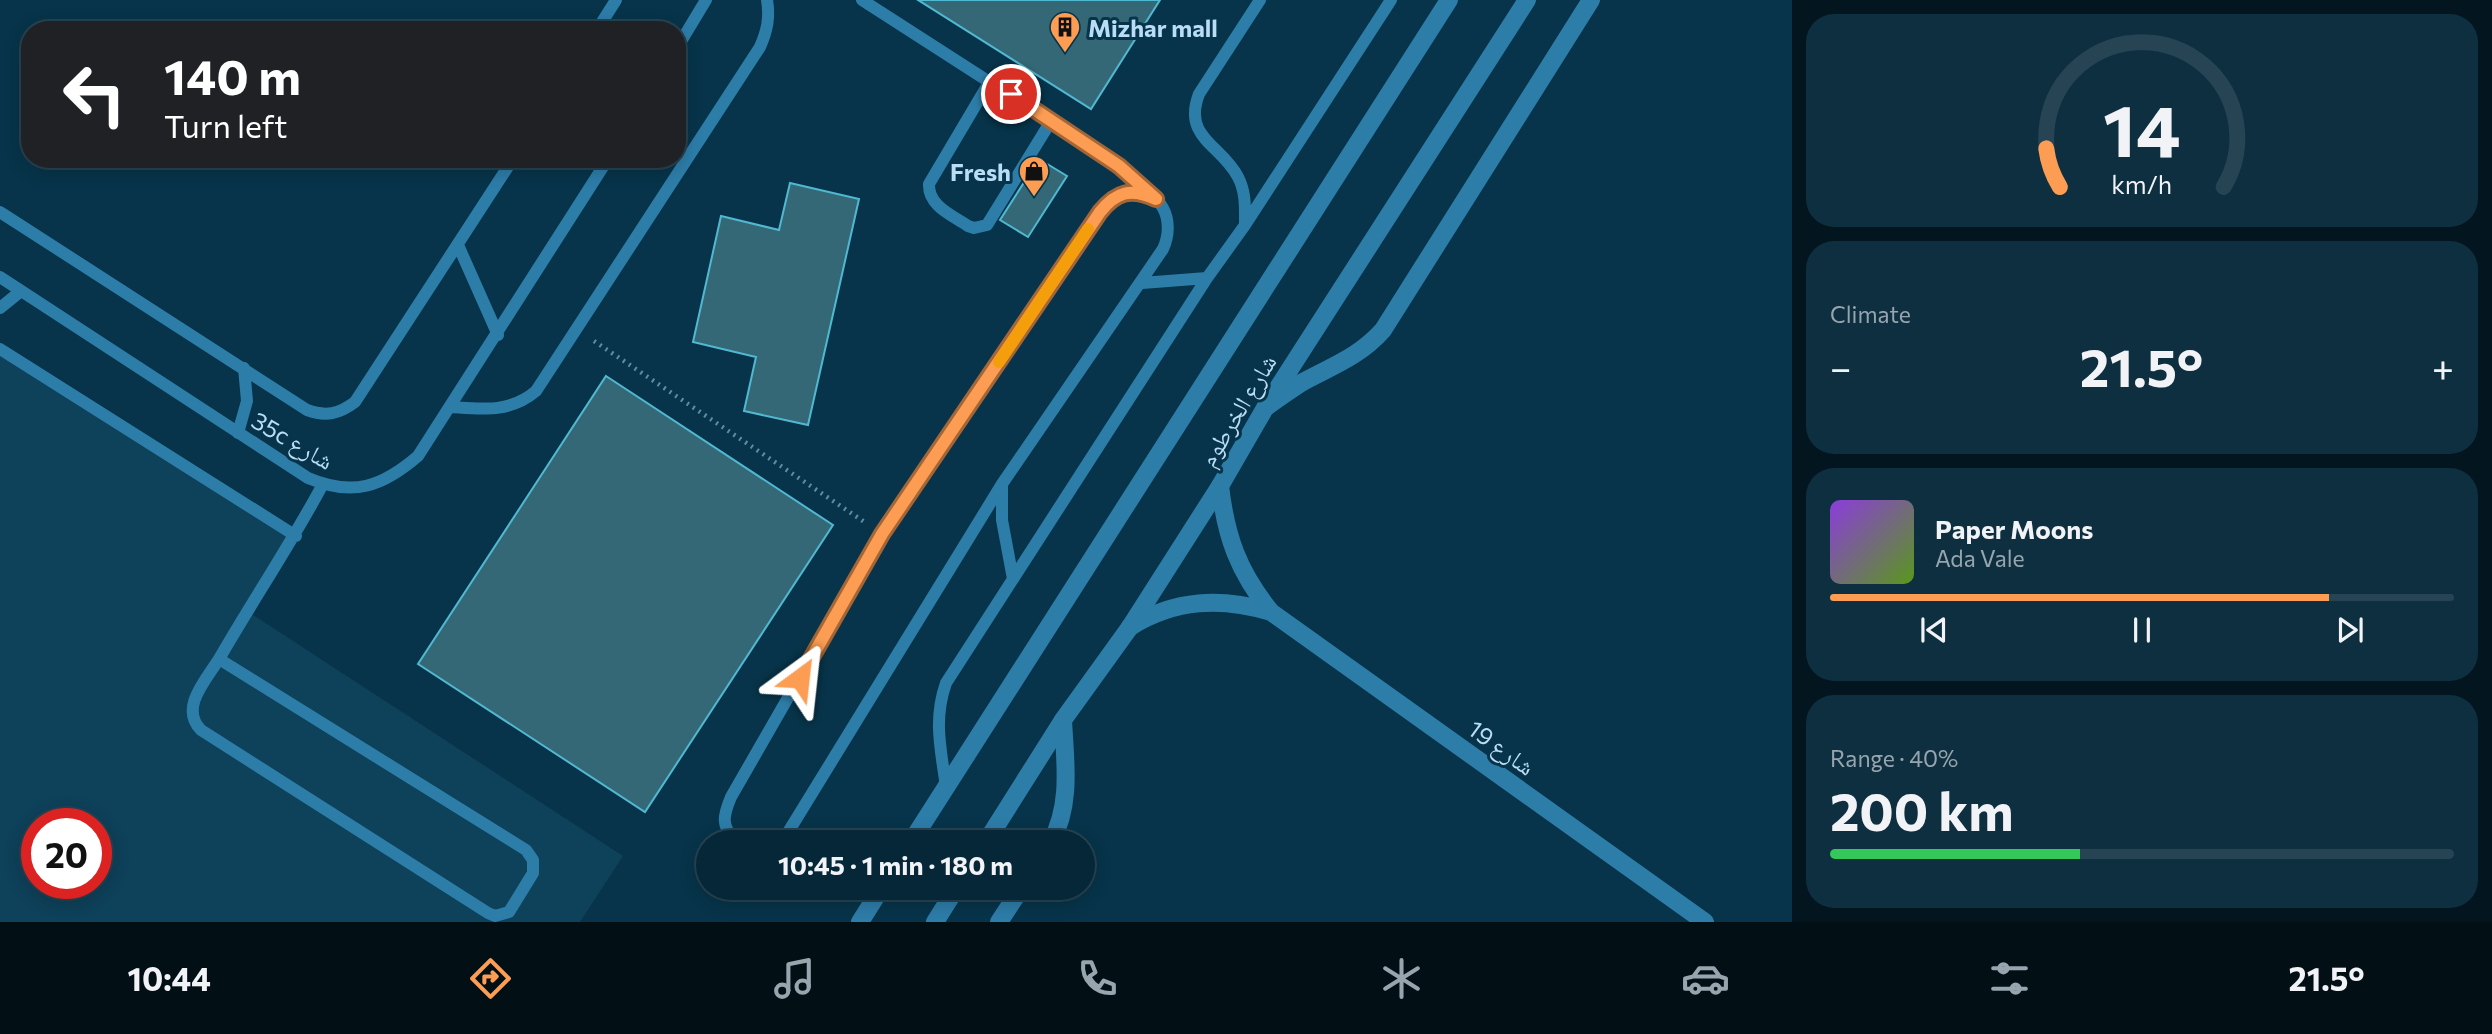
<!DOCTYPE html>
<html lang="en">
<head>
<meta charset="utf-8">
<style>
  :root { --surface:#052738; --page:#0e2f40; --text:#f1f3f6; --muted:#97a5ae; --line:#264453; --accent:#fc9d53 }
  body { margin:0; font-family:Commissioner,"Noto Naskh Arabic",sans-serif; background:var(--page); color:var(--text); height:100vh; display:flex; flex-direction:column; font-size:26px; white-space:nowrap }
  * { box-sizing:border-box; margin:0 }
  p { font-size:23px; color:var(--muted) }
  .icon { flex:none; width:38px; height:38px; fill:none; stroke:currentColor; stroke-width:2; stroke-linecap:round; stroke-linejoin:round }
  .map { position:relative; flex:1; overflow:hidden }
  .details { display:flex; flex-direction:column; gap:14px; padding:14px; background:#03151f; width:700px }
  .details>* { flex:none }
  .top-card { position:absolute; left:21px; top:21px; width:665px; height:147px; border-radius:28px; box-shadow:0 4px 18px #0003,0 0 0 2px var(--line); background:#202124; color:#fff; overflow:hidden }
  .speed { position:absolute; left:21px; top:808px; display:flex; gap:14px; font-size:35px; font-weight:700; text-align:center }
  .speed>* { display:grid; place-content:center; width:91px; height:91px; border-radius:50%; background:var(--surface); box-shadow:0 4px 18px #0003,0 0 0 2px var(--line); line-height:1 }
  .speed .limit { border:10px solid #d22; background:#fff; color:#111 }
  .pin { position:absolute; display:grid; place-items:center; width:60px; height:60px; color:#fff; margin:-30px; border:4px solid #fff; border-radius:50%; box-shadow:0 2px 7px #0007 }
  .me { position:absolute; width:77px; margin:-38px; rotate:30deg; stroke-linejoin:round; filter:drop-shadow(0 0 5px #0008) }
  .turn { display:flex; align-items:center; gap:24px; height:147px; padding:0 28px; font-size:32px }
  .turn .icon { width:91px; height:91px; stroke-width:2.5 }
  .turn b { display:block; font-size:49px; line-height:60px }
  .big { font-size:52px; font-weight:700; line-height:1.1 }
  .details .widget { flex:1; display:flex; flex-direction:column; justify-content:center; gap:10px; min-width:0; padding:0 24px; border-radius:28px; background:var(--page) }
  .details .dial { align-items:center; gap:0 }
  .dial svg { height:182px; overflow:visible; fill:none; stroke:var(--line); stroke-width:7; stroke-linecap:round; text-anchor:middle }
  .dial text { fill:var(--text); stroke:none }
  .song { display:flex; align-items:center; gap:21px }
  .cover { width:84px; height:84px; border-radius:10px; background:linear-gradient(135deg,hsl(270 70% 55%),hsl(90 70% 35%)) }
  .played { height:7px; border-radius:4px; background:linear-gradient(90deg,var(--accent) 80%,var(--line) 80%) }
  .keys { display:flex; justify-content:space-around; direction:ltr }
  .heat { display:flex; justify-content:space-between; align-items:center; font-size:38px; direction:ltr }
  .charge { height:10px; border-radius:5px; background:linear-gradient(90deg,#34c759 40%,var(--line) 0) }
  .trip { position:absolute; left:696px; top:830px; width:399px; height:70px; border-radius:35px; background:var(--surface); box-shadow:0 4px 18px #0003,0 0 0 2px var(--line); font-weight:700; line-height:70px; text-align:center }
  .dock { display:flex; height:112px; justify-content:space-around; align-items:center; background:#021016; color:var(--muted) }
  .dock .icon { width:49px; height:49px }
  .dock .selected { color:var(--accent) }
  .dock b { font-size:32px; color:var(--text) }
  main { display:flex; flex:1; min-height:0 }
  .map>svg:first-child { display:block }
  .built { fill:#0e415a; fill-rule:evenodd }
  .building { fill:#346876; stroke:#50b9d2; stroke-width:2 }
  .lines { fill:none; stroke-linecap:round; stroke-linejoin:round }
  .path { stroke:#628ba2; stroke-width:4.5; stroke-dasharray:2 5; stroke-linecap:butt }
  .lane { stroke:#2d7da9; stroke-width:12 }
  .street { stroke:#2d7da9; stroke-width:18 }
  .secondary { stroke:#2d7da9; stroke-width:18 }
  .route-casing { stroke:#a46636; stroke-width:18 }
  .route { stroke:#fc9d53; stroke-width:12 }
  .slow { stroke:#f59e0b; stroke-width:12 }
  .labels { text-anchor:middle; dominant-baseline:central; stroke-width:6; stroke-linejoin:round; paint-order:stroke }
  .poi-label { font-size:24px; font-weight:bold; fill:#b8ddf5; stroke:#07344a; text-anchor:start }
  .street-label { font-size:24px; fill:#b8ddf5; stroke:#07344a }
</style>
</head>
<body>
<main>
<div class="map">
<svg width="1792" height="922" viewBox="0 0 1792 922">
  <rect width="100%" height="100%" fill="#07344a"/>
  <!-- built -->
  <path class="built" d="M0,343l296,193 -49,75 376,245 -43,66h-580zM37,824h59v60h-59z"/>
  <!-- building -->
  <path class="building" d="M918,0h242l-69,109z
    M1039,159l28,17 -39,61 -28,-17z
    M790,183l69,16 -51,226 -64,-14 12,-54 -63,-15 28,-126 58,14z
    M606,376l227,149 -188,287 -227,-148z"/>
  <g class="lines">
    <!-- path -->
    <path class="path" d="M594,341l272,182"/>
    <!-- lane -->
    <path class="lane" d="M862,0l236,152 21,14 32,29
      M597,30l19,-30
      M677,48l29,-48
      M990,81l-61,103c-1,22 23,31 39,42l6,2 13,-3 64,-104
      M0,212l307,198c19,7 32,4 48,-8l158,-243
      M1245,225c0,-17 1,-33 -7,-48 -16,-32 -56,-39 -39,-83l61,-94
      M458,245l40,90
      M0,277l308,201c45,19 74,9 110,-22l190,-297
      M1142,283l65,-5
      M0,308l21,-17
      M0,349l296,187
      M451,407c32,2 59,6 85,-16l224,-344c7,-16 10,-29 7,-47
      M238,433l9,-32 -3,-33
      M1002,484v36l11,59
      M219,659l307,191 7,10v13l-24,39 -14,4 -7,-3 -287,-183c-22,-22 5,-50 18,-71z
      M219,659c34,-59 72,-115 104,-175
      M946,787c-5,-37 -13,-67 0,-104l261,-405 38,-53 146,-225
      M735,842c-14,-17 -12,-26 -4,-45l151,-263 228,-334c5,-3 10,-6 16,-7 36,-7 50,28 37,56l-161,235 -215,350 -8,8"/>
    <!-- street -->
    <path class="street" d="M1265,408c12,-9 24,-17 36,-25 31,-17 58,-26 82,-53l208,-330
      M1220,486c6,51 18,85 51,126l434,310
      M1130,627c45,-28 91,-30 141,-15
      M1051,842c21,-38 14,-81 12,-122
      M999,922l23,-35"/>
    <!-- secondary -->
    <path class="secondary" d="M911,842l538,-842
      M986,842l77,-122 67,-93 90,-141 45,-78 262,-408
      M860,922l22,-35
      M935,922l22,-35"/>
  </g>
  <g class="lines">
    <!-- route casing -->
    <g class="route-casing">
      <path id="route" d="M800,678l82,-144 218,-322c17,-21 31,-24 56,-13l-37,-33 -108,-72"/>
    </g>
    <!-- route -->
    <use href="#route" class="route"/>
    <!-- slow -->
    <path class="slow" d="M999,362l89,-133"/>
  </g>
  <!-- icons -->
  <defs>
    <g id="building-pin" transform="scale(1.575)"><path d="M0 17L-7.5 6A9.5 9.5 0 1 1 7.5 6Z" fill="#fc9d53" stroke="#07344a"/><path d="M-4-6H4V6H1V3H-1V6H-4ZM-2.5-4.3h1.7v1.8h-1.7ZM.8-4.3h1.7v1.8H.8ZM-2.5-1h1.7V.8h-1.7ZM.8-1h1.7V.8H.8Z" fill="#111"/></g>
    <g id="shop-pin" transform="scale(1.575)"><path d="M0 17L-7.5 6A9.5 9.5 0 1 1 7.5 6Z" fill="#fc9d53" stroke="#07344a"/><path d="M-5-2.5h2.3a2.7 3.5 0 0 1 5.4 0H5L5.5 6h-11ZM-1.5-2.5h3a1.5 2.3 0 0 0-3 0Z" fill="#111"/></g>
  </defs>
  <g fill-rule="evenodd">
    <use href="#building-pin" x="1065" y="27"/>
    <use href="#shop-pin" x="1034" y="171"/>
  </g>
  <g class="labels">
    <!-- poi labels -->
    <g class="poi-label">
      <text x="1088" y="27">Mizhar mall</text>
      <text x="1011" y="171" text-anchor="end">Fresh</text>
    </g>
    <!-- street labels -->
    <g class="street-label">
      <text transform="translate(1237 410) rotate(-59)">شارع الخرطوم</text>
      <text transform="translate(293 440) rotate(30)">35c شارع</text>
      <text transform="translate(1502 747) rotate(36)">شارع 19</text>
    </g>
  </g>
</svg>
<div class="speed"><div class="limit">20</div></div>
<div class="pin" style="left:1011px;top:94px;background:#d93025"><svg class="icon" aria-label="arrive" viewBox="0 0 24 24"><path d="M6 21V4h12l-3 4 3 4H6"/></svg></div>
<svg class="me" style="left:800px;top:678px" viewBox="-20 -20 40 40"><path d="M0-17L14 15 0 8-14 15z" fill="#fc9d53" stroke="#fff" stroke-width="4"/></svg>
<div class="trip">10:45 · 1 min · 180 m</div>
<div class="top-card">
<div class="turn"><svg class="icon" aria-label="left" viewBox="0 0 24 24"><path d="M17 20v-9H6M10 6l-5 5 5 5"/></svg><div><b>140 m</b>Turn left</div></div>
</div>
</div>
<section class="details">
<div class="widget dial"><svg viewBox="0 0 100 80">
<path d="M14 69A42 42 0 1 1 86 69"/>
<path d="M14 69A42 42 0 0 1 8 52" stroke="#fc9d53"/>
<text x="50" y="56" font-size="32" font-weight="700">14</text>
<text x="50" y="72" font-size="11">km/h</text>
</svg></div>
<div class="widget"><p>Climate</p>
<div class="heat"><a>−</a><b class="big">21.5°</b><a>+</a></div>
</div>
<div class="widget">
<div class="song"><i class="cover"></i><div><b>Paper Moons</b><p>Ada Vale</p></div></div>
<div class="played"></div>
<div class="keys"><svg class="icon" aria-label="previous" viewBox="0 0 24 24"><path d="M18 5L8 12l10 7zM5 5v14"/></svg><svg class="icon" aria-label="pause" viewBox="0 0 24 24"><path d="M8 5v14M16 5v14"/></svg><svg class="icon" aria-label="next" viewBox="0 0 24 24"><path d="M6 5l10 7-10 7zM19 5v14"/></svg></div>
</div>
<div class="widget"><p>Range · 40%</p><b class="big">200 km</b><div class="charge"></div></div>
</section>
</main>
<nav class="dock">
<b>10:44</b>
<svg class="icon selected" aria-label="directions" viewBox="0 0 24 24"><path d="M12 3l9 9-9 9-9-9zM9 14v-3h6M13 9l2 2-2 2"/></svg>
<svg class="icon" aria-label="music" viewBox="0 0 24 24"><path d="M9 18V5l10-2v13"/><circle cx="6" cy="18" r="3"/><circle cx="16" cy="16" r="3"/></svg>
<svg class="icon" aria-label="phone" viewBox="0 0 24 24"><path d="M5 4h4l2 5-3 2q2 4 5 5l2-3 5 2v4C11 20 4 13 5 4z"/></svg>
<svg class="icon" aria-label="climate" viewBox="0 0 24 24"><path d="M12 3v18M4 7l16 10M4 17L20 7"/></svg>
<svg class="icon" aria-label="car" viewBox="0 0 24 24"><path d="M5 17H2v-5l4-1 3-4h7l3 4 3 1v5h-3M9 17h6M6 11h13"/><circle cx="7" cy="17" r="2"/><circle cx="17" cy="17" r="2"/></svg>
<svg class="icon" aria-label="filters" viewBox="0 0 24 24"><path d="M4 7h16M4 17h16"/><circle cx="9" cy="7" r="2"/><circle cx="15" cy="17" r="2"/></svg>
<b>21.5°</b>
</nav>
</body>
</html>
